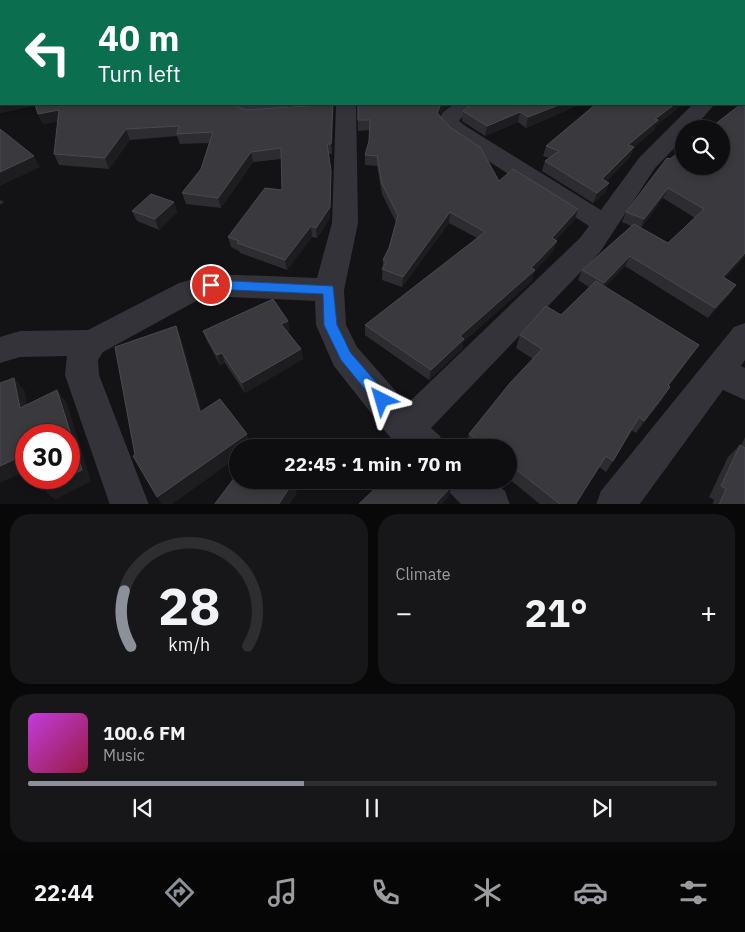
<!DOCTYPE html>
<html lang="en">
<head>
<meta charset="utf-8">
<style>
  :root { --surface:#0e0e10; --page:#171719; --text:#f1f3f6; --muted:#9b9c9f; --line:#2e2e30; --accent:#8c9099 }
  body { margin:0; font-family:"IBM Plex Sans",sans-serif; background:var(--page); color:var(--text); height:100vh; display:flex; flex-direction:column; font-size:19px; white-space:nowrap }
  * { box-sizing:border-box; margin:0 }
  p { font-size:16px; color:var(--muted) }
  .icon { flex:none; width:28px; height:28px; fill:none; stroke:currentColor; stroke-width:2; stroke-linecap:round; stroke-linejoin:round }
  .map { position:relative; height:504px; overflow:hidden }
  .panel { display:flex; flex-direction:column; gap:10px; padding:10px; background:#080809; flex:1 }
  .panel>* { flex:none }
  .top-card { position:absolute; left:0px; top:0px; width:745px; height:105px; box-shadow:0 2px 8px #0003,0 0 0 1px var(--line); background:#0b6e4f; color:#fff; overflow:hidden }
  .fabs { position:absolute; left:675px; top:120px; display:grid; gap:10px }
  .fabs a { display:grid; place-items:center; width:55px; height:55px; border-radius:50%; background:var(--surface); box-shadow:0 2px 8px #0003,0 0 0 1px var(--line); font-size:25px }
  .speed { position:absolute; left:15px; top:424px; display:flex; gap:10px; font-size:25px; font-weight:700; text-align:center }
  .speed>* { display:grid; place-content:center; width:65px; height:65px; border-radius:50%; background:var(--surface); box-shadow:0 2px 8px #0003,0 0 0 1px var(--line); line-height:1 }
  .speed .limit { border:8px solid #d22; background:#fff; color:#111 }
  .pin { position:absolute; display:grid; place-items:center; width:42px; height:42px; color:#fff; margin:-21px; border:2px solid #fff; border-radius:50%; box-shadow:0 1px 5px #0007 }
  .me { position:absolute; width:55px; margin:-28px; rotate:320deg; stroke-linejoin:round; filter:drop-shadow(0 0 4px #0008) }
  .turn { display:flex; align-items:center; gap:18px; height:105px; padding:0 15px; font-size:22px }
  .turn .icon { width:65px; height:65px; stroke-width:2.5 }
  .turn b { display:block; font-size:35px; line-height:42px }
  .big { font-size:38px; font-weight:700; line-height:1.1 }
  .panel .widget { flex:1; display:flex; flex-direction:column; justify-content:center; gap:8px; min-width:0; padding:0 18px; border-radius:20px; background:var(--page) }
  .panel .dial { align-items:center; gap:0 }
  .dial svg { height:130px; overflow:visible; fill:none; stroke:var(--line); stroke-width:7; stroke-linecap:round; text-anchor:middle }
  .dial text { fill:var(--text); stroke:none }
  .song { display:flex; align-items:center; gap:15px }
  .cover { width:60px; height:60px; border-radius:8px; background:linear-gradient(135deg,hsl(290 70% 55%),hsl(340 70% 35%)) }
  .played { height:5px; border-radius:2px; background:linear-gradient(90deg,var(--accent) 40%,var(--line) 40%) }
  .keys { display:flex; justify-content:space-around; direction:ltr }
  .heat { display:flex; justify-content:space-between; align-items:center; font-size:28px; direction:ltr }
  .panel .tiles { flex:1; display:grid; gap:10px; grid-template-columns:1fr 1fr }
  .widget:last-child { grid-column:span 2 }
  .trip { position:absolute; left:229px; top:439px; width:288px; height:50px; border-radius:25px; background:var(--surface); box-shadow:0 2px 8px #0003,0 0 0 1px var(--line); font-weight:700; line-height:50px; text-align:center }
  .dock { display:flex; height:80px; justify-content:space-around; align-items:center; background:#060606; color:var(--muted) }
  .dock .icon { width:35px; height:35px }
  .dock .selected { color:var(--accent) }
  .dock b { font-size:22px; color:var(--text) }
  .map>svg:first-child { display:block }
  .lines { fill:none; stroke-linecap:round; stroke-linejoin:round }
  .stream { fill:#282c39; fill-rule:evenodd }
  .minor { fill:#34333a; fill-rule:evenodd }
  .wall { fill:#2d2c30; fill-rule:evenodd }
  .shaded-wall { fill:#1d1d1f }
  .building { fill:#3a393e; stroke:#4a4951 }
  .route { fill:#1a73e8; stroke:#114b97 }
</style>
</head>
<body>
<div class="map">
<svg width="745" height="505" viewBox="0 0 745 505">
  <rect width="100%" height="100%" fill="#131315"/>
  <g class="lines">
    <!-- stream -->
    <path class="stream" d="M0,200l3,1 1,1 -4,3z"/>
    <!-- minor -->
    <path class="minor" d="M233,104h52l6,5 -3,4c-14,4 -33,7 -47,3z
      M336,104h20l2,119 -14,67 2,35 11,22 50,57 173,-166 9,-12 -138,-89 -14,-15c11,-21 21,-18 42,-18 -4,8 -15,9 -20,17l8,6 134,83 38,-52 54,-54h22l-22,25h-9v9l-29,30 -55,84 -169,176 9,8 5,12h-44l-8,-7 -59,-75 -18,-41 -1,-24 -104,-5 -13,4 -95,52 -5,8 1,15 50,130h-39l-45,-130 2,-19 -47,1 -20,6v-26l20,-6 68,-1 91,-47 32,-9 106,4 15,-55z
      M745,323v37l-4,6 4,2v32l-22,-10 -84,115h-43l5,-14 133,-164z
      M444,480h48l13,11 5,14h-48l-12,-12z"/>
  </g>
  <!-- wall -->
  <path class="wall" d="M0,0l1,1 237,106 8,3 87,4 -1,40h-4l3,27 -1,37 -13,20 -5,-1 -25,33 -47,-17 -1,-2 -8,-4 -3,-10 54,-47 -1,-31 -28,3 -32,46 -35,-4 -4,-11 19,-24 8,-26 -29,1 -3,-8 -47,4 -21,29 -50,-4 -5,-11 4,-33 -15,3 -5,-10 -3,-9 -35,8z
    M745,0v67l-1,-1v-65z
    M357,104h97l-5,1 -9,9 -1,2 60,65 79,28 -3,10 -19,21 1,1 -4,10 -19,21 -2,9 -69,61 -1,7 -33,31 -64,-45v-10l112,-87 -28,-15 -47,64 -20,-7 1,-20 6,-12 7,-26 -14,-28 -5,-28 -12,-1v-10l4,-14 1,-11 -12,1z
    M472,104h109l-55,24 -8,-6 -33,14 -23,-15 1,-10z
    M741,105l4,151 -20,22 11,7 -7,10 -21,23 -83,-52 -20,21 94,58 -30,41 -7,14 -26,33 -5,-3 -18,31 -7,11 -7,-5 -24,38h-34l-33,-27v-30h-40l-2,-2 3,-12 64,-75 -17,-11 4,-13 41,-20 28,-28 -11,-7 4,-10 49,-44 -9,-4 4,-10 44,-53zM663,198l32,20 -27,25 -27,-15z
    M677,109l-21,16 -2,5 -20,17 -4,10 -24,25 3,1 -4,10 -12,10 -51,-32 3,-10 4,-3 -6,-2 3,-10z
    M174,202l3,10 -18,18 -22,-9 -5,-10z
    M288,321l1,10 -1,1 13,17 2,10 -58,34 -20,-30 -5,2 -13,-24 -4,-10z
    M745,437v68h-33l2,-5 -5,-3 19,-40 12,-12 1,1z"/>
  <!-- shaded-wall -->
  <path class="shaded-wall" d="M0,102h1v2h35l-36,9z
    M333,104v10l-1,40 -1,-10z
    M441,104h13l-5,1 -9,9 -4,9 1,-10z
    M561,104h20l-55,24 2,-11z
    M675,104h8l-6,5 -21,16 -2,5 -30,25 4,-10 27,-26z
    M59,110l5,10 -21,4 -5,-10z
    M520,112l-2,10 -33,14 2,-10z
    M126,129l4,11 -21,29 -4,-11z
    M634,147l-4,10 -32,33 4,-11z
    M251,152l2,10 -32,46 -3,-10z
    M34,156l6,11 -40,19v-14z
    M331,171v10l-1,37 -13,20 -1,-10z
    M609,183l-4,10 -12,10 4,-10z
    M668,188l-5,10 -23,32 4,-11z
    M174,202l3,10 -18,18 -4,-11z
    M578,209l-3,10 -27,29 4,-10z
    M450,212l-1,11 -47,64 1,-10z
    M311,226l1,11 -25,33 -2,-10z
    M557,241l-4,10 -19,21 -2,9 -69,61 -1,7 -33,31 2,-10 29,-34 71,-68z
    M745,253v3l-29,31 7,-10z
    M630,256l-5,10 -26,27 5,-10z
    M736,285l-7,10 -21,23 7,-10z
    M288,321l1,10 -6,3 -2,-10z
    M176,326l6,15 24,85 -6,-14z
    M699,345l-9,13 -31,40 9,-13z
    M301,349l2,10 -58,34 -3,-10z
    M222,353l3,10 -5,2 -3,-10z
    M14,378l11,13 5,30 -10,-13z
    M670,387l-8,13 -26,33 8,-12z
    M57,390l10,13 24,78 -36,19 -12,-11 23,-11h3z
    M247,434l4,13 -13,1v9l-67,48h-9l-5,-8z
    M26,454v17l-26,12v-17z
    M294,481l3,13 -8,11h-11z
    M451,487l-2,10 -8,8h-6l1,-2z"/>
  <!-- building -->
  <path class="building" d="M0,0h587l4,1h-590v101h-1z
    M713,0h32v56l-1,-1v-54h-32z
    M745,99v154l-22,24 13,8 -21,23 -85,-52 -26,27 -22,-13 52,-46 34,19 36,-34 -36,-21 -24,31 -18,-7 41,-54 3,1 14,-11v18h37v-37h-12l32,-25h3v-3z
    M35,104h200l3,3 8,3 87,-6 -2,40h-4l4,27 -1,36 -14,21 -5,-2 -26,34 -48,-17 2,-2 -11,-4 37,-49 17,2 -1,-42 -30,4 -33,46 -36,-5 19,-24 12,-37 -36,2 2,-8 -53,3 -21,29 -51,-4 5,-44 -21,4z
    M358,104h83l-4,9 14,15 29,19 19,34 14,-12 65,40 -26,29 5,3 -26,27 4,2 -75,66 4,3 -33,31 -66,-45 120,-93 -35,-20 -47,65 -21,-8 4,-7 -3,-2 6,-12 9,-33 -16,-31 -5,-28 -12,-1 4,-14 1,-21h-12z
    M472,104h89l-33,13 -8,-5 -33,14 -24,-15z
    M596,104h79l-20,15 3,1 -30,25 6,2 -32,32 7,4 -12,10 -52,-32 14,-10 -13,-5z
    M0,129l34,27 -34,16z
    M151,194l23,8 -19,17 -23,-8z
    M596,281l103,64 -31,40 2,2 -26,34 -5,-4 -26,44 -7,-5 -31,49h-14l-53,-42v-15h-21l-18,-14 41,-51 32,-34 -22,-14 26,-29 15,9z
    M273,299l15,22 -7,3 20,25 -59,34 -20,-30 -5,2 -14,-24z
    M176,326l24,86 20,-13 27,35 -90,63 -24,-41 2,-1 -20,-108z
    M14,378l6,30 37,-18 25,80 -13,6v-41h-43v19l-26,12v-83z
    M740,445l5,3v57h-26l7,-16 -5,-3z
    M238,473v7h54l2,1 -16,24h-64z
    M40,478h26l-23,11z
    M384,480h60l7,7 -15,16 1,2h-79z"/>
  <!-- route -->
  <path class="route" d="M211,280l122,6 4,39 8,16 5,11 37,43 2,5 -2,4 -5,2 -5,-2 -36,-44 -17,-35 -1,-31 -112,-5 -4,-1 -2,-3 2,-3z"/>
</svg>
<div class="fabs">
<a><svg class="icon" aria-label="search" viewBox="0 0 24 24"><circle cx="10" cy="10" r="6"/><path d="M15 15l6 6"/></svg></a>
</div>
<div class="speed"><div class="limit">30</div></div>
<div class="pin" style="left:211px;top:285px;background:#d93025"><svg class="icon" aria-label="arrive" viewBox="0 0 24 24"><path d="M6 21V4h12l-3 4 3 4H6"/></svg></div>
<svg class="me" style="left:382px;top:400px" viewBox="-20 -20 40 40"><path d="M0-17L14 15 0 8-14 15z" fill="#1a73e8" stroke="#fff" stroke-width="4"/></svg>
<div class="trip">22:45 · 1 min · 70 m</div>
<div class="top-card">
<div class="turn"><svg class="icon" aria-label="left" viewBox="0 0 24 24"><path d="M17 20v-9H6M10 6l-5 5 5 5"/></svg><div><b>40 m</b>Turn left</div></div>
</div>
</div>
<section class="panel">
<div class="tiles">
<div class="widget dial"><svg viewBox="0 0 100 80">
<path d="M14 69A42 42 0 1 1 86 69"/>
<path d="M14 69A42 42 0 0 1 10 35" stroke="#8c9099"/>
<text x="50" y="56" font-size="32" font-weight="700">28</text>
<text x="50" y="72" font-size="11">km/h</text>
</svg></div>
<div class="widget"><p>Climate</p>
<div class="heat"><a>−</a><b class="big">21°</b><a>+</a></div>
</div>
<div class="widget">
<div class="song"><i class="cover"></i><div><b>100.6 FM</b><p>Music</p></div></div>
<div class="played"></div>
<div class="keys"><svg class="icon" aria-label="previous" viewBox="0 0 24 24"><path d="M18 5L8 12l10 7zM5 5v14"/></svg><svg class="icon" aria-label="pause" viewBox="0 0 24 24"><path d="M8 5v14M16 5v14"/></svg><svg class="icon" aria-label="next" viewBox="0 0 24 24"><path d="M6 5l10 7-10 7zM19 5v14"/></svg></div>
</div>
</div>
</section>
<nav class="dock">
<b>22:44</b>
<svg class="icon selected" aria-label="directions" viewBox="0 0 24 24"><path d="M12 3l9 9-9 9-9-9zM9 14v-3h6M13 9l2 2-2 2"/></svg>
<svg class="icon" aria-label="music" viewBox="0 0 24 24"><path d="M9 18V5l10-2v13"/><circle cx="6" cy="18" r="3"/><circle cx="16" cy="16" r="3"/></svg>
<svg class="icon" aria-label="phone" viewBox="0 0 24 24"><path d="M5 4h4l2 5-3 2q2 4 5 5l2-3 5 2v4C11 20 4 13 5 4z"/></svg>
<svg class="icon" aria-label="climate" viewBox="0 0 24 24"><path d="M12 3v18M4 7l16 10M4 17L20 7"/></svg>
<svg class="icon" aria-label="car" viewBox="0 0 24 24"><path d="M5 17H2v-5l4-1 3-4h7l3 4 3 1v5h-3M9 17h6M6 11h13"/><circle cx="7" cy="17" r="2"/><circle cx="17" cy="17" r="2"/></svg>
<svg class="icon" aria-label="filters" viewBox="0 0 24 24"><path d="M4 7h16M4 17h16"/><circle cx="9" cy="7" r="2"/><circle cx="15" cy="17" r="2"/></svg>
</nav>
</body>
</html>
